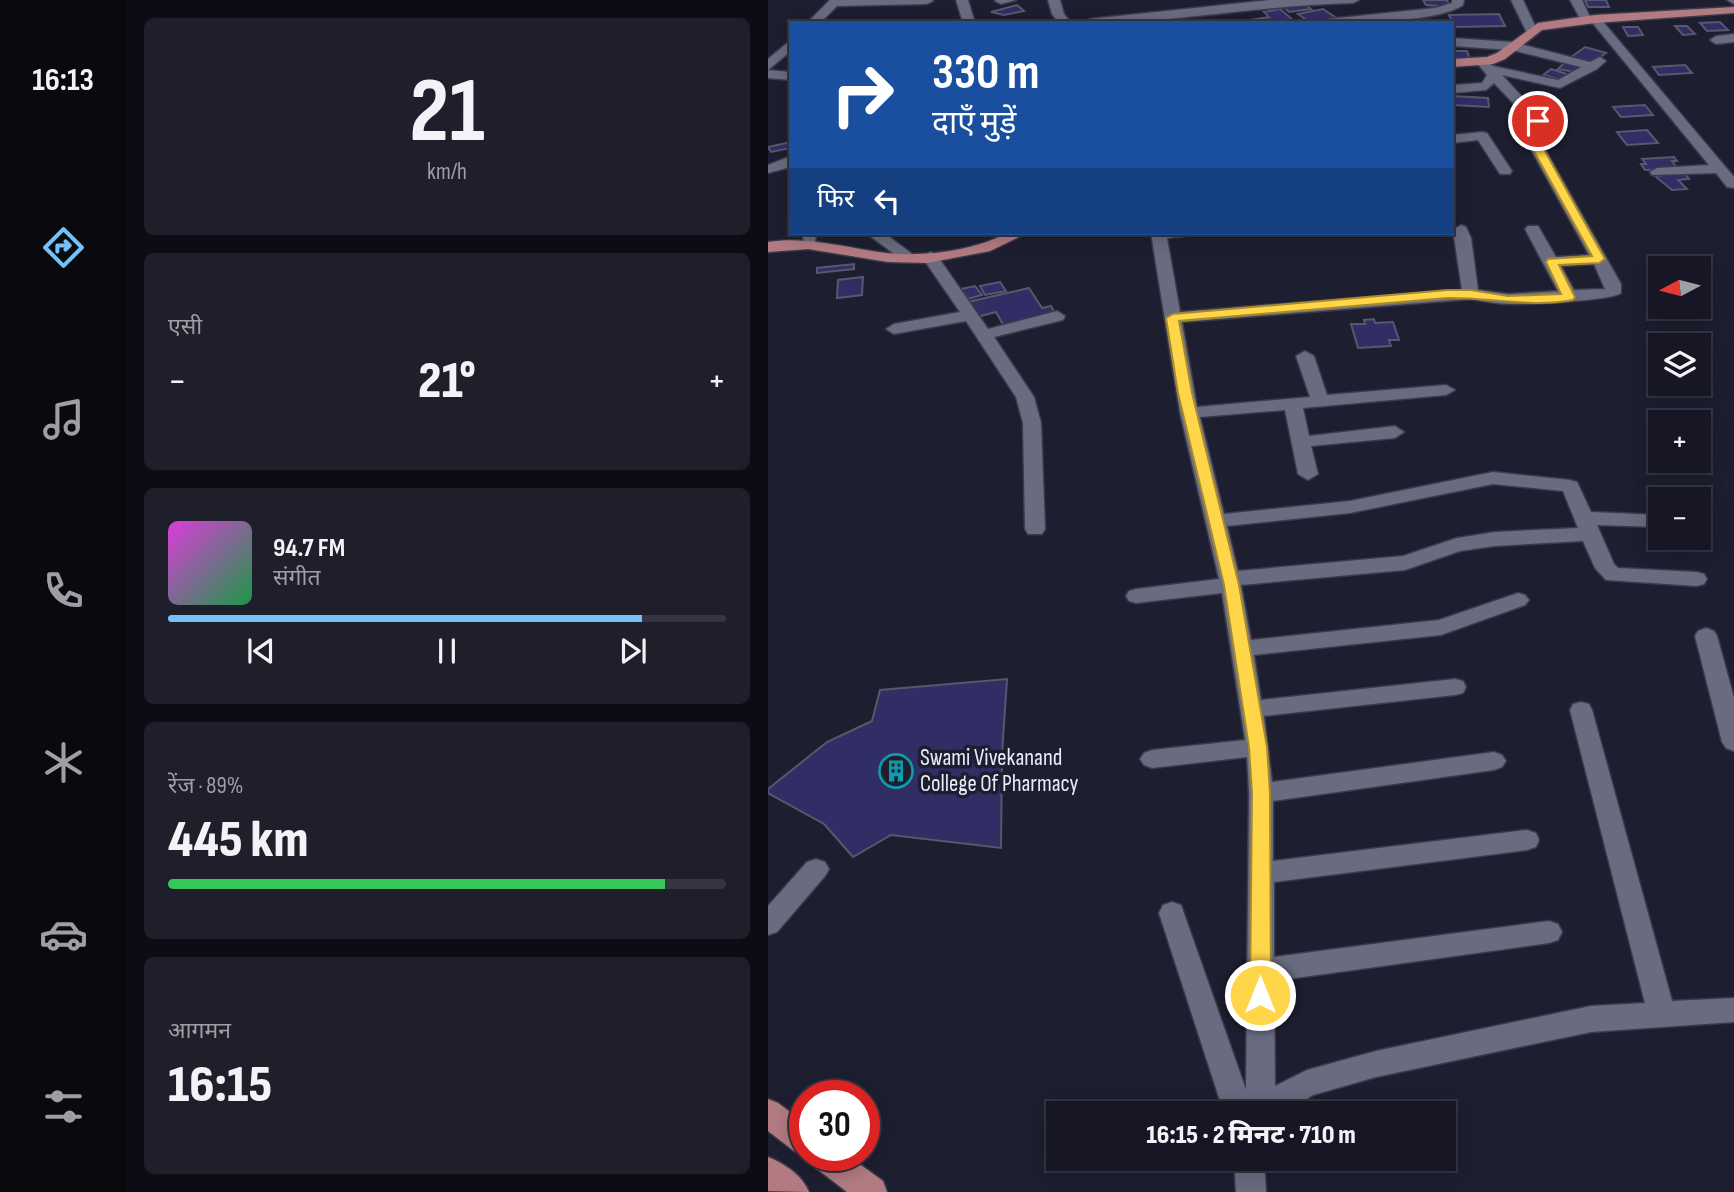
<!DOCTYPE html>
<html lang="hi">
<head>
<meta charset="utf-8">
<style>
  :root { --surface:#161624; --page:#1f1f2c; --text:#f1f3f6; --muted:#9e9fa6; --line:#353541; --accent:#75c0f6 }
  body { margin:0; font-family:"Sofia Sans Condensed","Noto Sans Devanagari",sans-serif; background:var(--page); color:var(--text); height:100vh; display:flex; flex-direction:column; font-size:26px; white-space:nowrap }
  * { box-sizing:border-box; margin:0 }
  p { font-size:23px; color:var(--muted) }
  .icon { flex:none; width:38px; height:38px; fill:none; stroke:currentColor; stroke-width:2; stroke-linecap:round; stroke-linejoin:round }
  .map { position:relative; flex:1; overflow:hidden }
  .drawer { display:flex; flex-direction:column; gap:18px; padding:18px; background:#0c0c14; width:642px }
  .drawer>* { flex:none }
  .banner { position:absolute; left:21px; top:21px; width:665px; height:214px; border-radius:0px; box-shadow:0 4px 18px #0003,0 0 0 2px var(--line); background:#1a4fa0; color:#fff; overflow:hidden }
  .needle { width:46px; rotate:263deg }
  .buttons { position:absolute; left:880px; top:256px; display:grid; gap:14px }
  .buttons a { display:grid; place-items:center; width:63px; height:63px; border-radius:0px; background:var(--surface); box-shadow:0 4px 18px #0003,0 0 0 2px var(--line); font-size:35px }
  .speed { position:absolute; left:21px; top:1080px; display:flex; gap:14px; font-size:35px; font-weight:700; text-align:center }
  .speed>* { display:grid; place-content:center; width:91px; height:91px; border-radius:50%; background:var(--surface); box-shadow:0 4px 18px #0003,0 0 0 2px var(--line); line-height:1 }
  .speed .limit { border:10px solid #d22; background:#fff; color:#111 }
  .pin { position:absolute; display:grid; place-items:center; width:60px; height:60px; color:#fff; margin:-30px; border:4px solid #fff; border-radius:50%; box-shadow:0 2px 7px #0007 }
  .me { position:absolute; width:77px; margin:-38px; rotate:0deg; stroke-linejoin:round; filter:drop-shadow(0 0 5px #0008) }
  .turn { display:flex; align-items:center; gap:24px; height:147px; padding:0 28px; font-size:32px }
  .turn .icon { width:91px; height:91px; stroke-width:2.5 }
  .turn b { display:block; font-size:49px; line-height:60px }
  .then { display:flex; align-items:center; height:66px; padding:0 28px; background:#0003; gap:14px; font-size:26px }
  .big { font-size:52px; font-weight:800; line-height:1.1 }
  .drawer .card { flex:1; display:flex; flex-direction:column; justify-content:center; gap:10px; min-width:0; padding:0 24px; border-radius:10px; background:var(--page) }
  .drawer .dial { align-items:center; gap:0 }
  .dial b { font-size:91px; line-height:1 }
  .song { display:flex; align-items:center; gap:21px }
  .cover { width:84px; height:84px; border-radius:10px; background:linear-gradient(135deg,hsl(300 70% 55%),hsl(140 70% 35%)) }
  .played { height:7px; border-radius:4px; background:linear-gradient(90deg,var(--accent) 85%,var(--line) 85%) }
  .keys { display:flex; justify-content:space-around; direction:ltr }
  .heat { display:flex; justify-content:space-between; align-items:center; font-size:38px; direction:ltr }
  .charge { height:10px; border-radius:5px; background:linear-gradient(90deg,#34c759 89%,var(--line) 0) }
  .trip { position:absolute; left:278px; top:1101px; width:410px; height:70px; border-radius:0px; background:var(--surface); box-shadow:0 4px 18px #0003,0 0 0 2px var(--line); font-weight:800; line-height:70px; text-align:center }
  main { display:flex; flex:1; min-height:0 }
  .dock { display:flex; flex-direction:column; width:126px; justify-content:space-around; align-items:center; background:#09090e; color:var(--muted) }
  .dock .icon { width:49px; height:49px }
  .dock .on { color:var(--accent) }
  .dock b { font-size:32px; color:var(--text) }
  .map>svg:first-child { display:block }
  .building { fill:#302e65; stroke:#57586d; stroke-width:2 }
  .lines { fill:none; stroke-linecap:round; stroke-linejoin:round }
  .minor-casing { stroke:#3a3a4a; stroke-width:3 }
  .major-casing { stroke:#3a3a4a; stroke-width:3 }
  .minor { fill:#696b80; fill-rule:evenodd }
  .major { fill:#b27b82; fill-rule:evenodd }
  .route { fill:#ffd54a; stroke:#a68a30; stroke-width:2 }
  .labels { text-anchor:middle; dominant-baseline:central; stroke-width:7; stroke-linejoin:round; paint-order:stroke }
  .poi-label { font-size:23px; fill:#ebecf9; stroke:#1d1e30; text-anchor:start }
</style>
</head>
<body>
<main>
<nav class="dock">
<b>16:13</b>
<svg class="icon on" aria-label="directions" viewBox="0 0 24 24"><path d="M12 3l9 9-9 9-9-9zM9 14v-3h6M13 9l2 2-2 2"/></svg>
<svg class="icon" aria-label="music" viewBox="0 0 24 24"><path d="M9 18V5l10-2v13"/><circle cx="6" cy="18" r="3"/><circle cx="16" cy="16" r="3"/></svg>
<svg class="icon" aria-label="phone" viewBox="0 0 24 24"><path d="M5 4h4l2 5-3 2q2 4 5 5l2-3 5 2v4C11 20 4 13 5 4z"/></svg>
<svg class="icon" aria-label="climate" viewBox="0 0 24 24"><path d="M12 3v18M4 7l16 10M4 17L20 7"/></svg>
<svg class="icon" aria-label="car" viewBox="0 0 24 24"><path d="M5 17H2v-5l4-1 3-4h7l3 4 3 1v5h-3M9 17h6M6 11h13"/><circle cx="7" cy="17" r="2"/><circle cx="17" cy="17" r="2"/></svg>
<svg class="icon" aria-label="filters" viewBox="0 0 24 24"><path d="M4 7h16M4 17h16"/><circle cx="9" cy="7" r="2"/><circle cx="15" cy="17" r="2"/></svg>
</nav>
<section class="drawer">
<div class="card dial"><b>21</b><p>km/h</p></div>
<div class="card"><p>एसी</p>
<div class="heat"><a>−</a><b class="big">21°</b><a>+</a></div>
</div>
<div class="card">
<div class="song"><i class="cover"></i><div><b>94.7 FM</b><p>संगीत</p></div></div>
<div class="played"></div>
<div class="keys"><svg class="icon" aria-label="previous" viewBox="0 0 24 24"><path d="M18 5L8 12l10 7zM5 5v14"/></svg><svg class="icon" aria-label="pause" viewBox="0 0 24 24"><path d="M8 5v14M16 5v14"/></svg><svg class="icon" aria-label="next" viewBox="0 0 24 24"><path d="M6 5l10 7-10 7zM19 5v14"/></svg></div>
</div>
<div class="card"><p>रेंज · 89%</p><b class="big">445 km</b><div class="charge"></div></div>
<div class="card"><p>आगमन</p><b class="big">16:15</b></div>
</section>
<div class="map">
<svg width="966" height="1192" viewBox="0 0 966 1192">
  <rect width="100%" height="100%" fill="#1d1e30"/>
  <!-- building -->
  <path class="building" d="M655,0h24l3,7 -24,-2z
    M817,0h21l3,7h-21z
    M249,5l7,6 -20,4 -13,-3z
    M538,5l5,4 -22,3 -5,-5z
    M512,9l14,12h-50l25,-4 -5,-5z
    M555,9l15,10 -27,4 -13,-9z
    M731,14l6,12 -50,1 -6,-12z
    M952,22l8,8 -21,1 -7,-8z
    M907,26h12l8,8 -12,1z
    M855,27h15l5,8 -15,1z
    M817,47l21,6 -13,10 -22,-6z
    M684,51h15l3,9h-18z
    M799,60l16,4 -9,8 -16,-3z
    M917,65l7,8 -33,2 -6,-8z
    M783,69l19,6 -9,5 -18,-5z
    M684,96l36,2 1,9 -37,-2z
    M877,105l8,10 -32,2 -8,-10z
    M879,130l11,13 -31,2 -10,-13z
    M23,142v6l-20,4 -3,-5z
    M906,157l3,4h-5l6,8 -33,1 -4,-6h5l-4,-5z
    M917,173l4,6 -11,1 9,9 -15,1 -17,-14z
    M86,264v5l-37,4v-5z
    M95,277l-1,18 -25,3 1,-18z
    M232,282l6,9 -21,4 -5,-9z
    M207,286l7,9 -14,4 -7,-10z
    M261,288l13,20 9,-2 6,10 -52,12 -9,-16 -19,5 -9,-15z
    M606,319l1,4 18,-1 6,18h-10l2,6 -33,2 -7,-24h14l-1,-4z
    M239,679l-5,75 -1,94 -110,-13 -38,22 -29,-33 -56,-31v-4l59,-47 45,-21 8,-31z"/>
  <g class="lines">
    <!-- minor casing -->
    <g class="minor-casing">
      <path id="minor" d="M62,0h102l1,1 -6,3 -90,2 -17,17h-13z
        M188,0h12l7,23h-12z
        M248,0l-15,4 -6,-3 1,-1z
        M280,0h12l4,14 7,9h-12l-7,-9z
        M502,0h89l-6,3c-90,2 -179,20 -269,20l6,-4z
        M684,0h12l-1,5c-23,17 -110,18 -141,18l6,-4 107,-11 17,-5z
        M743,0h12l14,30 -2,3h-8z
        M802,0h12l8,17h9l135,160v11l-7,-1 -11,-14 -64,2 -2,-3 7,-4 52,-3 -118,-144 -9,1z
        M959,0h7v4z
        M966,34v8l-18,2 -6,-4 6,-4z
        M684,38l60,4 78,20 10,-5 6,4 -9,8 -37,19 -58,-13 46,50 -10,12 83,147v9c-8,8 -95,11 -112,11 -13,0 -26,-3 -38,-5l-289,23 15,85 113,-10 -14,-41 9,-5 9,5 13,39 119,-10 9,5 -9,5 -143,13 6,28 86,-10 9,6 -9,6 -84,8 7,28 -10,6 -10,-6 -13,-64 -85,7 24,97 126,-13 143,-29 77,8 7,2 14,30 69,3v12l-63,-2 17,39 4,4 79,4 7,2 3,5 -3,5 -7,2 -91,-6 -11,-12 -12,-27 -88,5 -35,5 -55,19 -164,15 10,55 188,-20 79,-27 7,2 4,5 -4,5 -84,30 -187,20 7,45 194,-21 8,2 3,6 -3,6 -8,2 -191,21 8,66 222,-30 8,3 4,6 -4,6 -8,3 -221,31v60l254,-31 9,3 3,7 -3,7 -9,3 -253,32v75l275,-36 9,3 4,8 -4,8 -9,3 -275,38 1,105 32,-16 69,-19 215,-45 54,-3 -75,-293 3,-6 8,-2 8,2 3,6 80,291 62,-3v24l-143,10 -215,45 -63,18 -29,18h-60l-65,-200 4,-8 9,-3 9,3 65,185 3,-297 -2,-36 -95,11 -8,-3 -4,-6 4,-6 8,-3 93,-10 -23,-147 -86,10 -7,-2 -3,-5 3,-5 7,-2 83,-10 -39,-166 -29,-180h37l-3,3 -18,2 13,74 282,-22 -9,-60 8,-5 5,2 5,11 7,52 30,4 50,-3 -33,-62 3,-3h10l18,31 33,-2 -65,-118 10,-12 -40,-42 -8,7 -34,3v-8l30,-2 5,-8 -11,-13 6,-4 11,8 65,14 23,-13 -69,-17 -60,-4zM826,264l11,25 -31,1 -13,-24zM725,484l70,7 15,37 -83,4 -38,6 -54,18 -165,15 -11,-45 123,-13z
        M23,40v11l-23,19v-11z
        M0,70l23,2v8l-23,-2z
        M714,132l5,1 25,38 -2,3h-10l-22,-34 -26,3v-8z
        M23,156v11l-23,6v-8z
        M34,233h14l-1,13h-10z
        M98,233h18l35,26 -2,3h-12z
        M162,252l6,2 52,75 69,-18 8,5 -2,4 -69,17 40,60 7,26 4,106 -3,5h-14l-3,-5 -2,-106 -7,-26 -50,-76 -72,13 -8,-5 8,-5 66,-12 -38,-55z
        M938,628l8,3 3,5 17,62v53l-8,-3 -4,-6 -27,-106 3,-5z
        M48,859l9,3 4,7 -4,7 -48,56 -9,3v-29l39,-44z
        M466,1158h30l2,34h-30z"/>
    </g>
    <!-- major casing -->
    <g class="major-casing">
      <path id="major" d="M966,7v6l-139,10 -53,7 -37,29 -12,5 -41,3v-8l35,-2 10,-4 41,-30 57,-8z
        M240,233h19l-37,18 -63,12 -39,-1 -80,-13 -40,3v-10c41,-6 77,6 118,11 41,4 85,-2 122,-20z
        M0,1099l10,4 27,20 1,32 -12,-4 -26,-20z
        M40,1155h39l36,26 4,11h-40l-35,-27z
        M0,1157c17,7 34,18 41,35l-41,-1z"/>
    </g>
    <!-- minor -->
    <use href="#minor" class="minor"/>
    <!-- major -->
    <use href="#major" class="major"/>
  </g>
  <!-- route -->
  <path class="route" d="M770,118l5,3 1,8 -7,8 68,122 -6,4 -40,2 16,32 -2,3c-42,8 -84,-3 -126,-2l-268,23 13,72 47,192 28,162 3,46 1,202 -3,6 -8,3 -7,-3 -3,-6 2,-202 -3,-46 -25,-162 -46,-192 -12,-75 7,-4 274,-24h24l37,6 53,-2 -15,-32 2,-3 44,-3 -66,-119 8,-9 -1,-7z"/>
  <!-- icons -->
  <defs>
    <g id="building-ring" transform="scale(1.75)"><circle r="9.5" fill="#1d1e30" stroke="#0f9aa8" stroke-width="1.5"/><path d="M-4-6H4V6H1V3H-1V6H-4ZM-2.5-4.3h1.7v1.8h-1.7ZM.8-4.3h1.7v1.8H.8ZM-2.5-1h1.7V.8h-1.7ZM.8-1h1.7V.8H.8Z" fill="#0f9aa8"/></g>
  </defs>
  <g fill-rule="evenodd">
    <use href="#building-ring" x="128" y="771"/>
  </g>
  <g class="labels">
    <!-- poi labels -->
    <g class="poi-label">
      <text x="152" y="758">Swami Vivekanand<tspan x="152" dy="26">College Of Pharmacy</tspan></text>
    </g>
  </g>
</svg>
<div class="buttons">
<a><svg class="needle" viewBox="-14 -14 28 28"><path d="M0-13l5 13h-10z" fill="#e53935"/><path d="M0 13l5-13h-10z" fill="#9e9fa6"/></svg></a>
<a><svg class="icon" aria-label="layers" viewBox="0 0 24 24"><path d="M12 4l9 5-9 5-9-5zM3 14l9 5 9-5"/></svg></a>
<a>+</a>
<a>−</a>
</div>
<div class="speed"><div class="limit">30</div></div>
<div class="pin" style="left:770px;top:121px;background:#d93025"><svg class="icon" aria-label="arrive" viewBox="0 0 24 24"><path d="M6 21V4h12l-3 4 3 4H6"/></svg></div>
<svg class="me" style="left:492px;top:995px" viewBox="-20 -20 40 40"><circle r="17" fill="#ffd54a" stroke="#fff" stroke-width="3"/><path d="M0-11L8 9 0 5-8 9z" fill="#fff"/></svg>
<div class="trip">16:15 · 2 मिनट · 710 m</div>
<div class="banner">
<div class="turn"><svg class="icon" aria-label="right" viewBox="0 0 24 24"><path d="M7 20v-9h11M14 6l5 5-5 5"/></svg><div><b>330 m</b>दाएँ मुड़ें</div></div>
<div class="then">फिर<svg class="icon" aria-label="left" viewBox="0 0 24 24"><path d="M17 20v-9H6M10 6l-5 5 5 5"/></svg></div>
</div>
</div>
</main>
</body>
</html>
